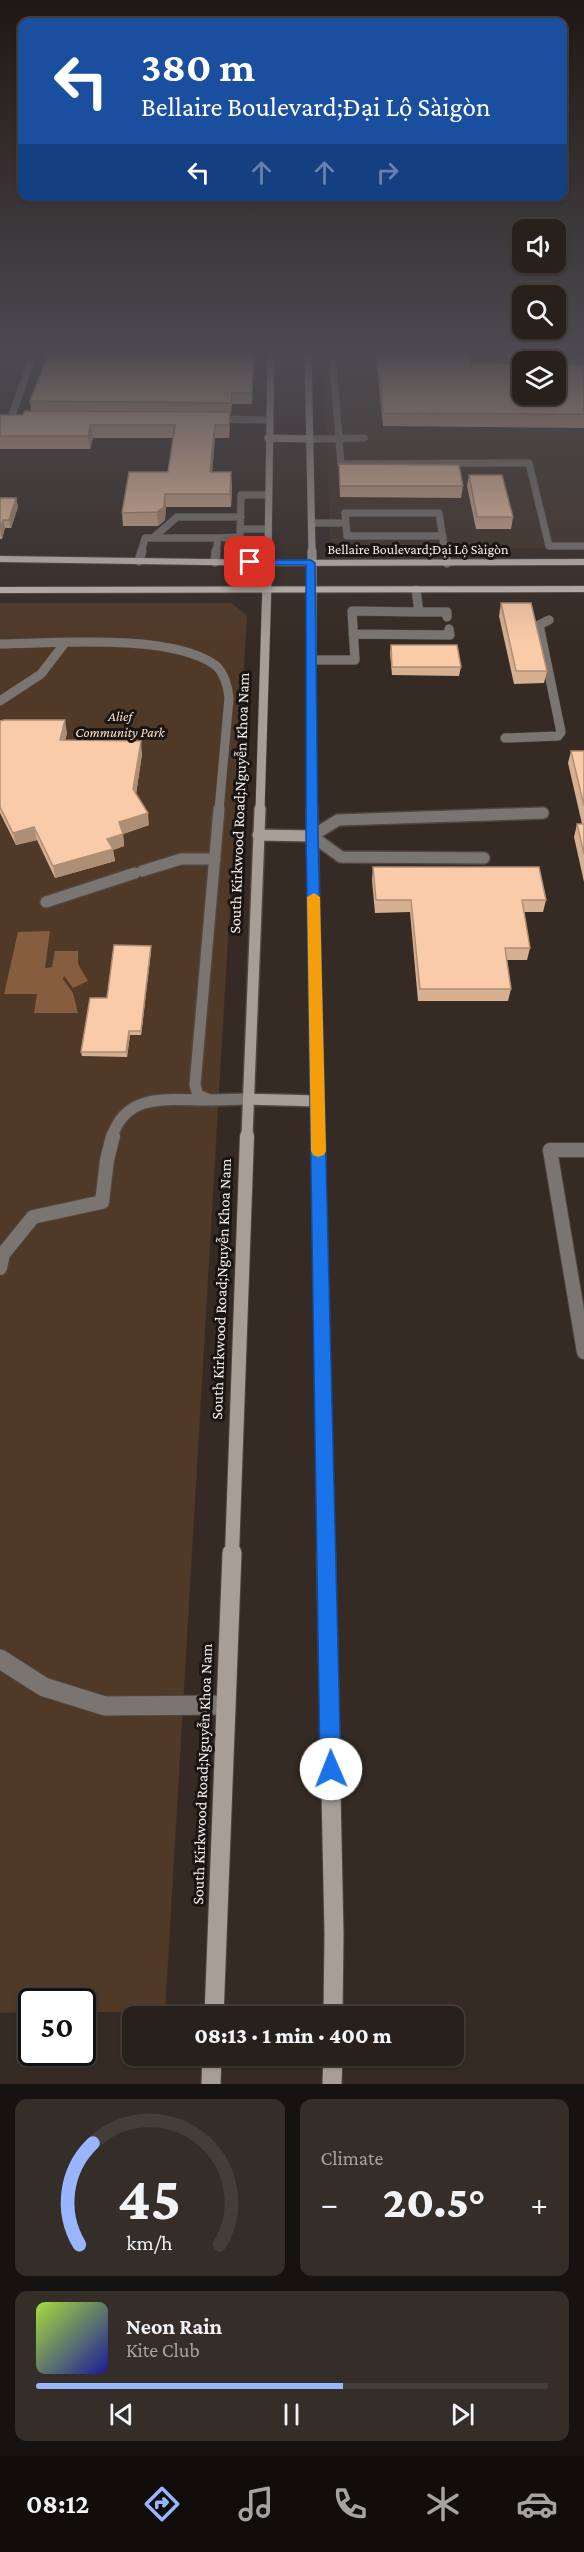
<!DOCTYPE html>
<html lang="en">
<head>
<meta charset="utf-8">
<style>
  :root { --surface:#28201b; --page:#342d28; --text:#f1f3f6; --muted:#a5a3a3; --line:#443e3a; --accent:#99b5fd }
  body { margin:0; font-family:"Crimson Pro",serif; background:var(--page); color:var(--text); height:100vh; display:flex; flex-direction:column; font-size:22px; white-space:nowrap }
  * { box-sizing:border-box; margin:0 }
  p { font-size:20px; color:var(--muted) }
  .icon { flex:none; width:33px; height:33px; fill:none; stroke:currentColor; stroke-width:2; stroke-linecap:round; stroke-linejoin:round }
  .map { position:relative; height:2084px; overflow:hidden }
  .sheet { display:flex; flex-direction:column; gap:15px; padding:15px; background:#16120f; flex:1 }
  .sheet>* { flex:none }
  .guide { position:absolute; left:18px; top:18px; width:549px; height:183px; border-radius:12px; box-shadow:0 2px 4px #0004,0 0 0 2px var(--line); background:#1a4fa0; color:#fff; overflow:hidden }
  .tools { position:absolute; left:512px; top:219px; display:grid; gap:12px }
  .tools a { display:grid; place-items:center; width:54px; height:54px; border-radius:12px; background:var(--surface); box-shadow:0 2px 4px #0004,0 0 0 2px var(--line); font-size:30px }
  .speed { position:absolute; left:18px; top:1988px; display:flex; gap:12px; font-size:30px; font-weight:700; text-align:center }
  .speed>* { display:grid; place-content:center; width:78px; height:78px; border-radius:50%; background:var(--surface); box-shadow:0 2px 4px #0004,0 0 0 2px var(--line); line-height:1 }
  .speed .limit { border:3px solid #111; border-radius:9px; background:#fff; color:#111 }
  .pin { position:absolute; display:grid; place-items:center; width:51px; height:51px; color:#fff; margin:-26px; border-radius:12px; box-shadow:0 3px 9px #0006 }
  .me { position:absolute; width:66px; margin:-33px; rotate:359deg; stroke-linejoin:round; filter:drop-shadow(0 0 4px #0008) }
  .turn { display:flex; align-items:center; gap:21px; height:126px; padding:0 24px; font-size:27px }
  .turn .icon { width:78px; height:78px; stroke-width:2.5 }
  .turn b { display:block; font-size:42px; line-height:51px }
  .lanes { display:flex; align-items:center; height:57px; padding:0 24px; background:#0003; justify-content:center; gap:30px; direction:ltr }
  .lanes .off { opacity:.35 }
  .big { font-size:45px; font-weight:800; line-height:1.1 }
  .sheet .widget { flex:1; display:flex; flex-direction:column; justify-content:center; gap:9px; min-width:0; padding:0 21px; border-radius:12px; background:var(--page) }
  .sheet .dial { align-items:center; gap:0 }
  .dial svg { height:156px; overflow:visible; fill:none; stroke:var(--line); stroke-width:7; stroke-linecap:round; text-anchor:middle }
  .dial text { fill:var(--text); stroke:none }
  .song { display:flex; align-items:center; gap:18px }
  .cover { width:72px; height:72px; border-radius:9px; background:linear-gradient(135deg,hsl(80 70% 55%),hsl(240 70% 35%)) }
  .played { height:6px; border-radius:3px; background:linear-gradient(90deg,var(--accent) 60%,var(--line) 60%) }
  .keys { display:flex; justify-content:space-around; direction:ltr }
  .heat { display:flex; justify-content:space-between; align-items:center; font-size:33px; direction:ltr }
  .sheet .tiles { flex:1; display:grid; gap:15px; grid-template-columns:1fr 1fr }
  .widget:last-child { grid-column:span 2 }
  .trip { position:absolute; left:122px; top:2006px; width:342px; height:60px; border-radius:12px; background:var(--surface); box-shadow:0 2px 4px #0004,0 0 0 2px var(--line); font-weight:800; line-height:60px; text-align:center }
  .tabs { display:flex; height:96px; justify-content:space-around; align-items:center; background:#100d0b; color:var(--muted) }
  .tabs .icon { width:42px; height:42px }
  .tabs .on { color:var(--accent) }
  .tabs b { font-size:27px; color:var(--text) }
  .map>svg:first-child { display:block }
  .built { fill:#423327; fill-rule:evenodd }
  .green { fill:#503927 }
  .water { fill:#865d3e }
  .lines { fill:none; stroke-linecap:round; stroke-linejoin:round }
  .lane-far4-casing { stroke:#50463f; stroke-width:8 }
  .lane-far3-casing { stroke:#50463f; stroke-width:10 }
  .lane-far2-casing { stroke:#50463f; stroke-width:14 }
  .lane-far1-casing { stroke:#50463f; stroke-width:16 }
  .lane-casing { stroke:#50463f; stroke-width:21 }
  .street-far2-casing { stroke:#50463f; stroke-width:8 }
  .street-far1-casing { stroke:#50463f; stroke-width:14 }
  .street-casing { stroke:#50463f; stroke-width:16 }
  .secondary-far4-casing { stroke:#50463f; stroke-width:8 }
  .secondary-far3-casing { stroke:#50463f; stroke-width:10 }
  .secondary-far2-casing { stroke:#50463f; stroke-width:14 }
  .secondary-far1-casing { stroke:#50463f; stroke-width:16 }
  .secondary-casing { stroke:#50463f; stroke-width:21 }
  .primary-casing { stroke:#50463f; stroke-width:2 }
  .lane-far4 { stroke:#7b7571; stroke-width:7 }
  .lane-far3 { stroke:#7b7571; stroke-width:9 }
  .lane-far2 { stroke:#7b7571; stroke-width:11 }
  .lane-far1 { stroke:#7b7571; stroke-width:14 }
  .lane { stroke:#7b7571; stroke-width:19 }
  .street-far2 { stroke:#7b7571; stroke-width:7 }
  .street-far1 { stroke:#7b7571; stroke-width:11 }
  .street { stroke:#7b7571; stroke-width:14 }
  .secondary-far4 { stroke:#a69e97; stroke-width:7 }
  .secondary-far3 { stroke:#a69e97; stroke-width:9 }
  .secondary-far2 { stroke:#a69e97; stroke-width:11 }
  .secondary-far1 { stroke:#a69e97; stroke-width:14 }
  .secondary { stroke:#a69e97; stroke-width:19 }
  .primary { fill:#c8bdb5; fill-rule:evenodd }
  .wall { fill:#d7af91 }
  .shaded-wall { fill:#af8e76 }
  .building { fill:#facba9; stroke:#af8e76; stroke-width:1.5; fill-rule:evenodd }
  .route { fill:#1a73e8; stroke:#114b97; stroke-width:1.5 }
  .slow { fill:#f59e0b }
  .labels { text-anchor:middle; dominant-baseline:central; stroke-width:6; stroke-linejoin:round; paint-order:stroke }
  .far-street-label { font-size:14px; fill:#f3ede8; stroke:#1a1512 }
  .far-park-label { font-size:14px; font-style:italic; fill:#f9deca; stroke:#1a1512 }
  .street-label { font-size:16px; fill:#f3ede8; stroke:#1a1512 }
</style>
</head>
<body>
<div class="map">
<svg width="584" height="2084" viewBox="0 0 584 2084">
  <rect width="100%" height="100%" fill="#362b24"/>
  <!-- built -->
  <path class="built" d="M324,350h260v199l-238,-2 -16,-7zM522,362h33v32h-33z"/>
  <!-- green -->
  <path class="green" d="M0,603h231l16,12 -82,1397h-82l-1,-11h-50l-1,11 -31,1z"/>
  <!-- water -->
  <path class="water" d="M50,931l-5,37 7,-1 3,-16h23v13l10,17 -15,7 -9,-12 -1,3 10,14 5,20h-44l3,-19h-33l14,-62z"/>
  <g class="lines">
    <!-- lane-far4 casing -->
    <g class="lane-far4-casing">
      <path id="lane-far4" d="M452,351l34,5 98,4
        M332,352l9,112 188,-1 20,83h35
        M310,439l54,-1
        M312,523h34l-1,-10h94l6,40
        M346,523l1,13h96
        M240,529h28
        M153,538l24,-21h64
        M218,538l22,-1 1,-42h27
        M141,553l4,-15h73l-2,15"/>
    </g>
    <!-- lane-far3 casing -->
    <g class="lane-far3-casing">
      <path id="lane-far3" d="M445,551l2,12
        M139,561l3,-10
        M215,562l1,-11
        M419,612h28v5
        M353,634l97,1 -1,-6
        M0,644c54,-1 171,-11 215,21 9,7 13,22 14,33l-10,112
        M311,660h44l-3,-49 67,1 -3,-22
        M0,701l41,-27 23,-30
        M505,738l53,-2 3,-4 -22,-107 10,-5"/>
    </g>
    <!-- lane-far2 casing -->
    <g class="lane-far2-casing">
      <path id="lane-far2" d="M219,809l-24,276 3,10 12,5 39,-1
        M484,858l-143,-1 -29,-21 26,-16 205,-7
        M142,871l39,-12h34
        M112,1137c14,-45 56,-37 94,-37"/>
    </g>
    <!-- lane-far1 casing -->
    <g class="lane-far1-casing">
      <path id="lane-far1" d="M0,1268l3,-14 30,-37 69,-15 5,-42 6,-24"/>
    </g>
    <!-- lane casing -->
    <g class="lane-casing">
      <path id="lane" d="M0,1659l44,28 61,19 121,-1"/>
    </g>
    <!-- street-far2 casing -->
    <g class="street-far2-casing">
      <path id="street-far2" d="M11,418l24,-68
        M214,419l54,1"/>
    </g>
    <!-- street-far1 casing -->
    <g class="street-far1-casing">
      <path id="street-far1" d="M46,902l89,-29"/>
    </g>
    <!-- street casing -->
    <g class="street-casing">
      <path id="street" d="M584,1150h-34l34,202"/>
    </g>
    <!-- secondary-far4 casing -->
    <g class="secondary-far4-casing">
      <path id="secondary-far4" d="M308,350l4,203
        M268,438l42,1
        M268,553l3,-203"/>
    </g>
    <!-- secondary-far3 casing -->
    <g class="secondary-far3-casing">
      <path id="secondary-far3" d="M312,551v259
        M260,810l8,-259"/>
    </g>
    <!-- secondary-far2 casing -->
    <g class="secondary-far2-casing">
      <path id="secondary-far2" d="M312,809l6,328
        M258,835l54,1
        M249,1099l69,2
        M247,1137l13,-328"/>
    </g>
    <!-- secondary-far1 casing -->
    <g class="secondary-far1-casing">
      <path id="secondary-far1" d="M318,1136l8,418
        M232,1554l15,-418"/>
    </g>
    <!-- secondary casing -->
    <g class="secondary-casing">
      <path id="secondary" d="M326,1553l8,381 -1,82
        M214,2016l18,-463
        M211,2084l1,-29
        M332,2084l1,-29"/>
    </g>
    <!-- primary casing -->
    <g class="primary-casing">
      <path id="primary" d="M0,556l268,4 316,-1v6l-316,1 -268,-4z
        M584,586v6l-584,1v-6z"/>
    </g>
    <!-- lane-far4 -->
    <use href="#lane-far4" class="lane-far4"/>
    <!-- lane-far3 -->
    <use href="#lane-far3" class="lane-far3"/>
    <!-- lane-far2 -->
    <use href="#lane-far2" class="lane-far2"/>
    <!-- lane-far1 -->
    <use href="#lane-far1" class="lane-far1"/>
    <!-- lane -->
    <use href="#lane" class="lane"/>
    <!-- street-far2 -->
    <use href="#street-far2" class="street-far2"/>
    <!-- street-far1 -->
    <use href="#street-far1" class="street-far1"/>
    <!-- street -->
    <use href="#street" class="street"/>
    <!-- secondary-far4 -->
    <use href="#secondary-far4" class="secondary-far4"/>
    <!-- secondary-far3 -->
    <use href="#secondary-far3" class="secondary-far3"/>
    <!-- secondary-far2 -->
    <use href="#secondary-far2" class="secondary-far2"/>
    <!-- secondary-far1 -->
    <use href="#secondary-far1" class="secondary-far1"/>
    <!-- secondary -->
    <use href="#secondary" class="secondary"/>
    <!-- primary -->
    <use href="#primary" class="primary"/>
  </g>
  <!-- wall -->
  <path class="wall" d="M50,350h204l-2,54h-20l-1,10h-1v11l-1,13h-14l-3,34 20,13 -1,22h-65l-1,13 -7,6h-35l-1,-13 46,-41 5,-34h-80l-3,11h-90v-34h23l8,-4 -1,-10z
    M375,350h93l3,14h45l2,-12 -5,-1v-1h36l-1,1 9,13h27v64l-201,-2z
    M339,464l124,22 -2,12 -121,-1z
    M469,475l44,42 -2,12h-35l-9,-43z
    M0,498h16l2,9 -7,21h-6l-3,11h-2z
    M501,603l46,68 -3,12 -30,1 -15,-68z
    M391,645l70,22 -2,9 -67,-1 -2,-22z
    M0,721l67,12 -2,7 77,14 -6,40 13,31 -26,9 1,12 -11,4 2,11 -60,17 -18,-38 -21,5 -16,-32z
    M571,751h13v131l-10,-45 3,-13h5l-14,-61z
    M373,867l173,33 -3,12h-19l6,36 -3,12h-20l4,29 -3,12h-90l-8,-89 -35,1 -3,-33z
    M151,946v4l-10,85h-11l-3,22 -45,-1 -1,-4z"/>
  <!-- shaded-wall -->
  <path class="shaded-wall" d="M230,412v13l-1,13v-13z
    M91,425l2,13 -3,11 -2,-13z
    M215,425v13l-4,47 -1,-13z
    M231,472l1,13 -1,22 -1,-13z
    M165,494l1,13 -1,13 -7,6 -1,-14z
    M16,498l2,9 -7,21 -2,-8z
    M3,520l2,8 -3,11 -2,-9z
    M65,720l2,13 -5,20 -2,-13z
    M141,741l1,13 -7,47 -2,-12z
    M148,813l1,12 -26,9 1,12 -11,4 2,11 -60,17 -2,-12 54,-27 12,-17z
    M34,827l3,13 -21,5 -3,-12z
    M151,946v4l-10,85v-4z
    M129,1031l1,4 -3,22 -1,-5z"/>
  <!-- building -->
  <path class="building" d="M50,350h204l-2,43h-20l-1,10 -201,-2z
    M377,350h91l3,14h51l-4,-14 35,2 4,12h27v50l-201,-1zM522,362h33v32h-33z
    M25,411l205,1 -1,13h-14l-5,47h21l-1,22h-65l-1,13 -7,5 -35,1 7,-41h39l7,-47h-84l-3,11h-88v-21h23z
    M339,464l120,1 4,21h-123z
    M469,475h33l11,42h-36z
    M0,498h16l-7,22h-6l-3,10z
    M501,603h30l16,68h-31z
    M391,645h66l4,22h-69z
    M4,720h61l-5,20 81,1 -8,48 15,24 -29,9 4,12 -16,5 6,10 -60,17 -19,-39 -21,6 -13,-26v-86z
    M571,751h13v55z
    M577,824h7v30z
    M373,867h166l7,33h-24l8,48h-25l6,41h-91l-9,-89h-35z
    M114,945l37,1 -10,85h-12l-3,21h-45l9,-54h17z"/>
  <!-- sky -->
  <linearGradient id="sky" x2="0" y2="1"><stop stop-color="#1e1814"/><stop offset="0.55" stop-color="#4c4a50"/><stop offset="1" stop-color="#4c4a50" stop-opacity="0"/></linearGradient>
  <rect width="584" height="642" fill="url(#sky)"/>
  <!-- route -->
  <path class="route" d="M311,560l4,3 3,273 23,933 -3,7 -7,3 -8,-3 -3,-7 -14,-933v-271h-56l-4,-3 4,-2z"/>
  <!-- slow -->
  <path class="slow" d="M314,893l6,4 6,254 -2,4 -6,2 -5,-2 -2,-4 -4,-254z"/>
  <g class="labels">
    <!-- far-street labels -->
    <g class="far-street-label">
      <text x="418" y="549">Bellaire Boulevard;Đại Lộ Sàigòn</text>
    </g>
    <!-- far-park labels -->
    <g class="far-park-label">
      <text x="120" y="716">Alief<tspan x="120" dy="16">Community Park</tspan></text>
    </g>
    <!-- street labels -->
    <g class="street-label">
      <text transform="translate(239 803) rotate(-88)">South Kirkwood Road;Nguyễn Khoa Nam</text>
      <text transform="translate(221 1289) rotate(-88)">South Kirkwood Road;Nguyễn Khoa Nam</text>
      <text transform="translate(202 1774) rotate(-88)">South Kirkwood Road;Nguyễn Khoa Nam</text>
    </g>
  </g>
</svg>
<div class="tools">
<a><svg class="icon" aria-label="sound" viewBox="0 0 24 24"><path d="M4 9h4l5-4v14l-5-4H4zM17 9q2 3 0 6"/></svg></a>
<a><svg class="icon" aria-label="search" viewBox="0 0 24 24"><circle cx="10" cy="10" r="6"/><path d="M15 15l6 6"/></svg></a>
<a><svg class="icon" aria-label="layers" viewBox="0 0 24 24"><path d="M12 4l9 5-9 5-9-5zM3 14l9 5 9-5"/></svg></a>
</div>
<div class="speed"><div class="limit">50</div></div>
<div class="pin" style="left:250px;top:562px;background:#d93025"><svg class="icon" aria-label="arrive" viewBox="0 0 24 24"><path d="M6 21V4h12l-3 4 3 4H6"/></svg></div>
<svg class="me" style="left:331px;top:1769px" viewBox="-20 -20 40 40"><circle r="19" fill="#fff"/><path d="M0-13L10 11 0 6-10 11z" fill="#1a73e8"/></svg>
<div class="trip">08:13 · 1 min · 400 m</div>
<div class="guide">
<div class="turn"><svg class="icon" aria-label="left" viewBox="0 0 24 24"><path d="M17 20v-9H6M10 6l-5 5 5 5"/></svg><div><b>380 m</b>Bellaire Boulevard;Đại Lộ Sàigòn</div></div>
<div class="lanes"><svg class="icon" aria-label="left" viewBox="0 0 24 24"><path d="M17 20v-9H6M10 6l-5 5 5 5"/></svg><svg class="icon off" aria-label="ahead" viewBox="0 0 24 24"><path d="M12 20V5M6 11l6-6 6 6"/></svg><svg class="icon off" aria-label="ahead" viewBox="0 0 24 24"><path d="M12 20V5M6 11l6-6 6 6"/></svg><svg class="icon off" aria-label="right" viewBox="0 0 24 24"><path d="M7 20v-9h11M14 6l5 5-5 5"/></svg></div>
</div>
</div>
<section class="sheet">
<div class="tiles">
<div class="widget dial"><svg viewBox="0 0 100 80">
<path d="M14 69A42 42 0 1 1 86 69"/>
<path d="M14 69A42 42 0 0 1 21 17" stroke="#99b5fd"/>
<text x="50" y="56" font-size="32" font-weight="700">45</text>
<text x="50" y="72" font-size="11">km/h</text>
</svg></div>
<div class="widget"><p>Climate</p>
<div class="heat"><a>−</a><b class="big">20.5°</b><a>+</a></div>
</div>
<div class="widget">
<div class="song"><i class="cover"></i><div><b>Neon Rain</b><p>Kite Club</p></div></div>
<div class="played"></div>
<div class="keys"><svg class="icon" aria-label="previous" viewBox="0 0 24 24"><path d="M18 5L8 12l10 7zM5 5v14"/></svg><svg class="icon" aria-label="pause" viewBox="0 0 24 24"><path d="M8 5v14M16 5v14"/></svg><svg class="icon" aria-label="next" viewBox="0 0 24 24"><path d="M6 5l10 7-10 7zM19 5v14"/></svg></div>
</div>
</div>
</section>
<nav class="tabs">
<b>08:12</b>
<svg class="icon on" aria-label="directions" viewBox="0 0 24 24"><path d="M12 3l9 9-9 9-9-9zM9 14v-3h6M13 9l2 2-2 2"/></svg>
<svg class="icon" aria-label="music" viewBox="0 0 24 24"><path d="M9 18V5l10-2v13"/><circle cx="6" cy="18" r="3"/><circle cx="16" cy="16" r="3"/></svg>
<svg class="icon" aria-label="phone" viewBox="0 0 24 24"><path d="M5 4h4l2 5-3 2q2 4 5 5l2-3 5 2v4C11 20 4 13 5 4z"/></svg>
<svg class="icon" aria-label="climate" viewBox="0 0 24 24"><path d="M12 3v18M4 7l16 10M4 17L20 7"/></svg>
<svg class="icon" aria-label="car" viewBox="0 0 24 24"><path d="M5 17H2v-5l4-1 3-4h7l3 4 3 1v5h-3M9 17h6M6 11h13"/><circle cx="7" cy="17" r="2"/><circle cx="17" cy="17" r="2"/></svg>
</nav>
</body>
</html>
